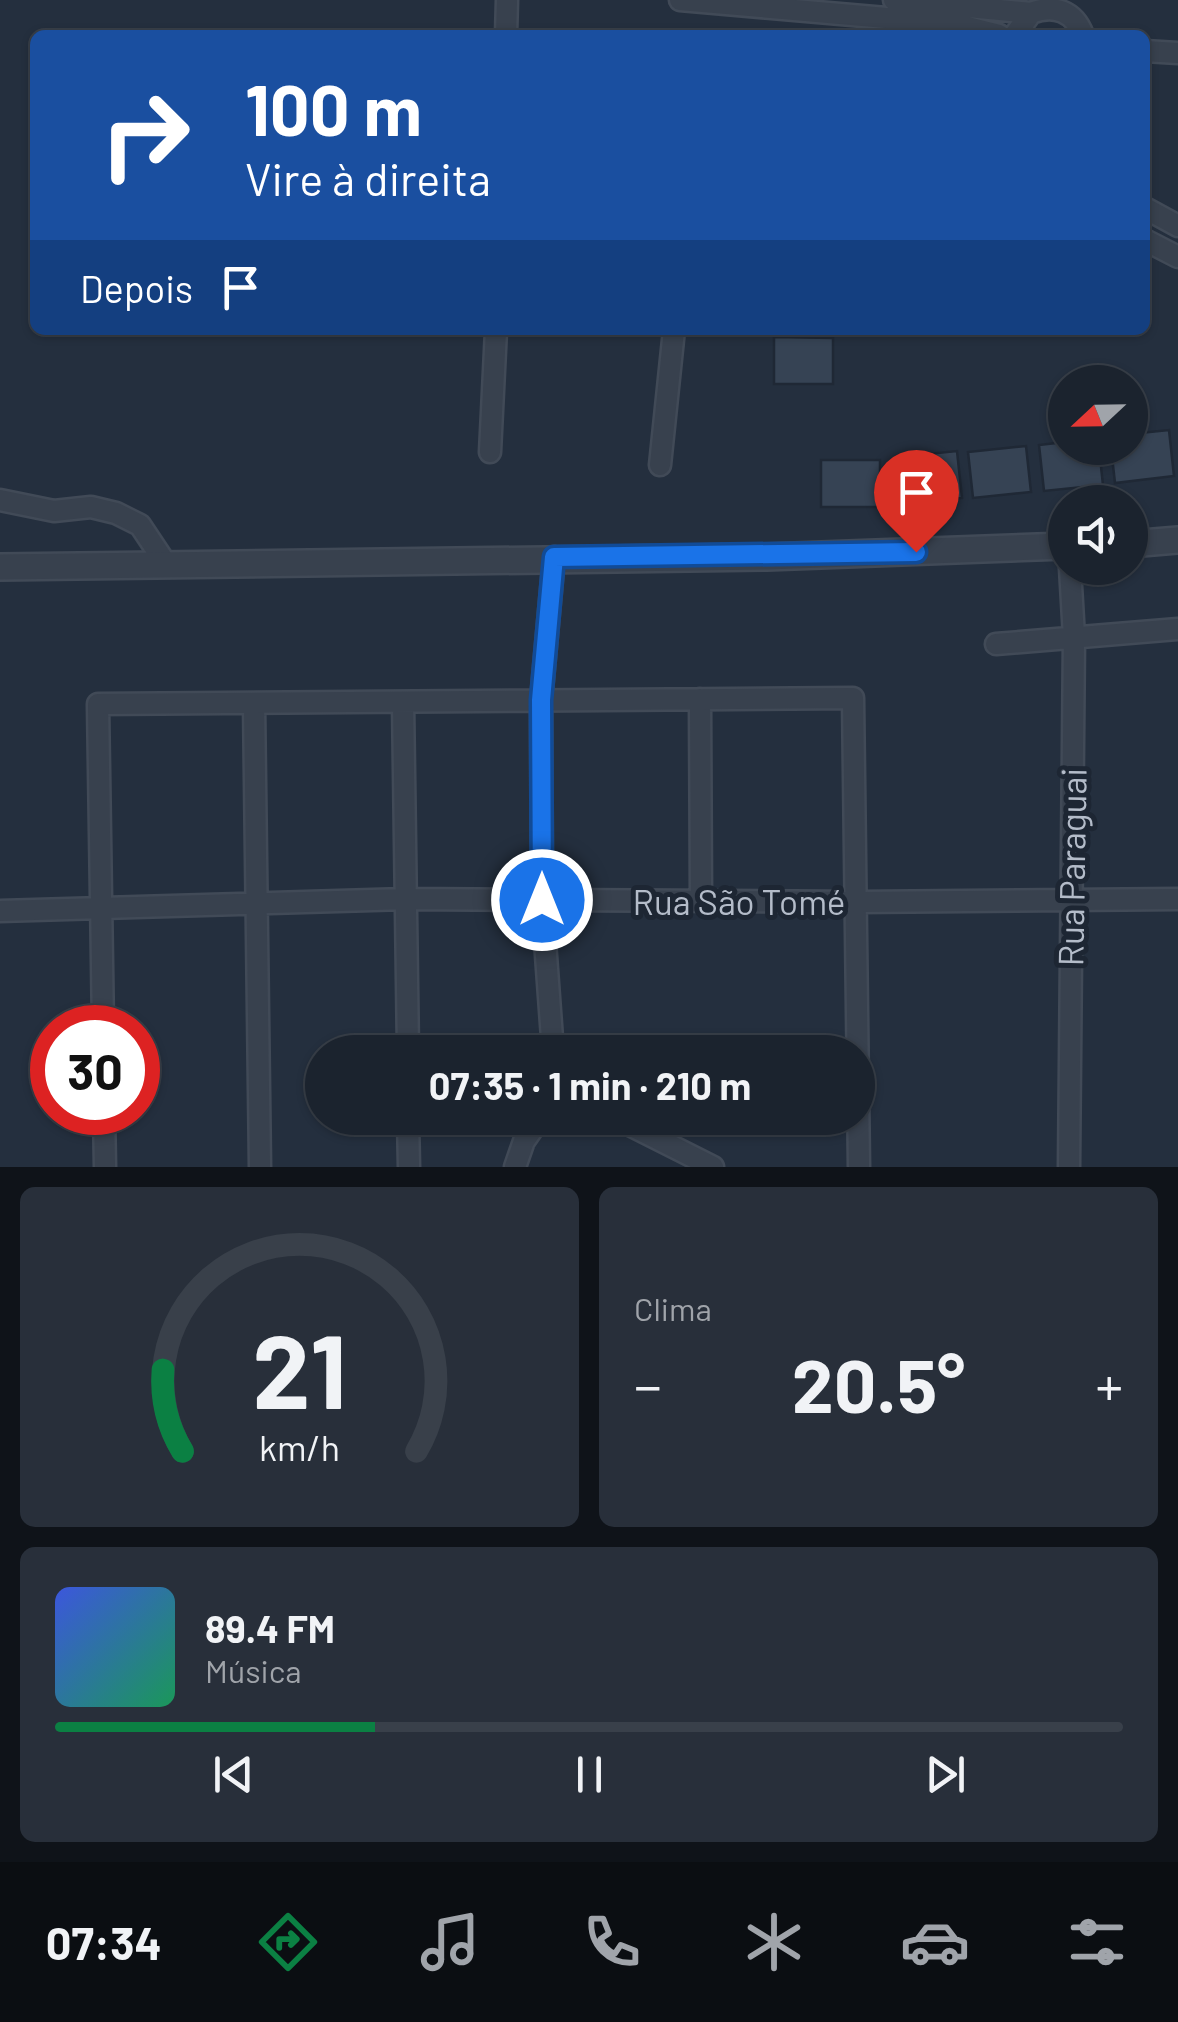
<!DOCTYPE html>
<html lang="pt">
<head>
<meta charset="utf-8">
<style>
  :root { --surface:#1b232e; --page:#282f3a; --text:#f1f3f6; --muted:#a0a4aa; --line:#39404a; --accent:#0b8043 }
  body { margin:0; font-family:Barlow,sans-serif; background:var(--page); color:var(--text); height:100vh; display:flex; flex-direction:column; font-size:38px; white-space:nowrap }
  * { box-sizing:border-box; margin:0 }
  p { font-size:32px; color:var(--muted) }
  .icon { flex:none; width:55px; height:55px; fill:none; stroke:currentColor; stroke-width:2; stroke-linecap:round; stroke-linejoin:round }
  .map { position:relative; height:1167px; overflow:hidden }
  .details { display:flex; flex-direction:column; gap:20px; padding:20px; background:#0f1319; flex:1 }
  .details>* { flex:none }
  .hud { position:absolute; left:30px; top:30px; width:1120px; height:305px; border-radius:15px; box-shadow:0 2px 8px #0004,0 0 0 2px var(--line); background:#1a4fa0; color:#fff; overflow:hidden }
  .needle { width:65px; rotate:248deg }
  .controls { position:absolute; left:1048px; top:365px; display:grid; gap:20px }
  .controls a { display:grid; place-items:center; width:100px; height:100px; border-radius:50%; background:var(--surface); box-shadow:0 2px 8px #0004,0 0 0 2px var(--line); font-size:50px }
  .speed { position:absolute; left:30px; top:1005px; display:flex; gap:20px; font-size:50px; font-weight:700; text-align:center }
  .speed>* { display:grid; place-content:center; width:130px; height:130px; border-radius:50%; background:var(--surface); box-shadow:0 2px 8px #0004,0 0 0 2px var(--line); line-height:1 }
  .speed .limit { border:15px solid #d22; background:#fff; color:#111 }
  .pin { position:absolute; display:grid; place-items:center; width:85px; height:85px; color:#fff; margin:-102px -42px; border-radius:50% 50% 50% 0; rotate:-45deg; box-shadow:0 0 10px #0007 }
  .pin .icon { rotate:45deg }
  .me { position:absolute; width:110px; margin:-55px; rotate:0deg; stroke-linejoin:round; filter:drop-shadow(0 0 8px #0008) }
  .turn { display:flex; align-items:center; gap:35px; height:210px; padding:0 50px; font-size:45px }
  .turn .icon { width:130px; height:130px; stroke-width:2.5 }
  .turn b { display:block; font-size:70px; line-height:85px }
  .then { display:flex; align-items:center; height:95px; padding:0 50px; background:#0003; gap:20px; font-size:38px }
  .big { font-size:75px; font-weight:700; line-height:1.1 }
  .details .card { flex:1; display:flex; flex-direction:column; justify-content:center; gap:15px; min-width:0; padding:0 35px; border-radius:15px; background:var(--page) }
  .details .dial { align-items:center; gap:0 }
  .dial svg { height:260px; overflow:visible; fill:none; stroke:var(--line); stroke-width:7; stroke-linecap:round; text-anchor:middle }
  .dial text { fill:var(--text); stroke:none }
  .song { display:flex; align-items:center; gap:30px }
  .cover { width:120px; height:120px; border-radius:15px; background:linear-gradient(135deg,hsl(230 70% 55%),hsl(150 70% 35%)) }
  .played { height:10px; border-radius:5px; background:linear-gradient(90deg,var(--accent) 30%,var(--line) 30%) }
  .keys { display:flex; justify-content:space-around; direction:ltr }
  .heat { display:flex; justify-content:space-between; align-items:center; font-size:55px; direction:ltr }
  .details .tiles { flex:1; display:grid; gap:20px; grid-template-columns:1fr 1fr }
  .card:last-child { grid-column:span 2 }
  .trip { position:absolute; left:305px; top:1035px; width:570px; height:100px; border-radius:50px; background:var(--surface); box-shadow:0 2px 8px #0004,0 0 0 2px var(--line); font-weight:700; line-height:100px; text-align:center }
  .menu { display:flex; height:160px; justify-content:space-around; align-items:center; background:#0b0e12; color:var(--muted) }
  .menu .icon { width:70px; height:70px }
  .menu .selected { color:var(--accent) }
  .menu b { font-size:45px; color:var(--text) }
  .map>svg:first-child { display:block }
  .building { fill:#364354; stroke:#1f2835; stroke-width:2.5 }
  .lines { fill:none; stroke-linecap:round; stroke-linejoin:round }
  .minor-casing { stroke:#414a57; stroke-width:25 }
  .tertiary-casing { stroke:#414a57; stroke-width:30 }
  .minor { stroke:#38414e; stroke-width:20 }
  .tertiary { stroke:#38414e; stroke-width:25 }
  .route-casing { stroke:#114b97; stroke-width:25 }
  .route { stroke:#1a73e8; stroke-width:18 }
  .labels { text-anchor:middle; dominant-baseline:central; stroke-width:10; stroke-linejoin:round; paint-order:stroke }
  .street-label { font-size:35px; fill:#b4bcc9; stroke:#1d2633 }
</style>
</head>
<body>
<div class="map">
<svg width="1178" height="1167" viewBox="0 0 1178 1167">
  <rect width="100%" height="100%" fill="#242f3e"/>
  <!-- building -->
  <path class="building" d="M774,337l59,1v46h-59z
    M1169,430l5,46 -59,7 -4,-35h19v-14z
    M1065,442v6h34l4,37 -59,6 -5,-46z
    M1026,446l5,46 -58,6 -5,-46z
    M957,451l5,47 -59,6 -5,-47z
    M821,460h59v47h-59z"/>
  <g class="lines">
    <!-- minor casing -->
    <g class="minor-casing">
      <path id="minor" d="M680,0l275,24 44,11
        M894,0l137,13
        M506,35l1,-35
        M1015,35l16,-22c23,-9 43,-2 52,22
        M1145,51l33,2
        M1145,208l33,18
        M1145,240l33,17
        M490,452l6,-122
        M660,465l14,-135
        M0,500l54,11 37,-4 25,6 24,12 26,39
        M996,644l182,-15
        M700,699l1,202
        M403,702l5,350
        M254,703l6,464
        M0,911l406,-12 453,3 319,-3
        M103,1028l-5,-324 755,-6 6,469
        M553,1052l-11,-152 -1,-199 13,-144
        M104,1112l1,55
        M408,1118l1,49
        M616,1118l97,49
        M515,1167l9,-26 16,-23
        M1069,1167l5,-530 -4,-69"/>
    </g>
    <!-- tertiary casing -->
    <g class="tertiary-casing">
      <path id="tertiary" d="M1130,544l48,-4
        M0,567l767,-10 298,-11"/>
    </g>
    <!-- minor -->
    <use href="#minor" class="minor"/>
    <!-- tertiary -->
    <use href="#tertiary" class="tertiary"/>
  </g>
  <g class="lines">
    <!-- route casing -->
    <g class="route-casing">
      <path id="route" d="M542,900l-1,-200 13,-143 362,-5"/>
    </g>
    <!-- route -->
    <use href="#route" class="route"/>
  </g>
  <g class="labels">
    <!-- street labels -->
    <g class="street-label">
      <text transform="translate(1071 867) rotate(-89)">Rua Paraguai</text>
      <text x="739" y="901">Rua São Tomé</text>
    </g>
  </g>
</svg>
<div class="controls">
<a><svg class="needle" viewBox="-14 -14 28 28"><path d="M0-13l5 13h-10z" fill="#e53935"/><path d="M0 13l5-13h-10z" fill="#a0a4aa"/></svg></a>
<a><svg class="icon" aria-label="sound" viewBox="0 0 24 24"><path d="M4 9h4l5-4v14l-5-4H4zM17 9q2 3 0 6"/></svg></a>
</div>
<div class="speed"><div class="limit">30</div></div>
<div class="pin" style="left:916px;top:552px;background:#d93025"><svg class="icon" aria-label="arrive" viewBox="0 0 24 24"><path d="M6 21V4h12l-3 4 3 4H6"/></svg></div>
<svg class="me" style="left:542px;top:900px" viewBox="-20 -20 40 40"><circle r="17" fill="#1a73e8" stroke="#fff" stroke-width="3"/><path d="M0-11L8 9 0 5-8 9z" fill="#fff"/></svg>
<div class="trip">07:35 · 1 min · 210 m</div>
<div class="hud">
<div class="turn"><svg class="icon" aria-label="right" viewBox="0 0 24 24"><path d="M7 20v-9h11M14 6l5 5-5 5"/></svg><div><b>100 m</b>Vire à direita</div></div>
<div class="then">Depois<svg class="icon" aria-label="arrive" viewBox="0 0 24 24"><path d="M6 21V4h12l-3 4 3 4H6"/></svg></div>
</div>
</div>
<section class="details">
<div class="tiles">
<div class="card dial"><svg viewBox="0 0 100 80">
<path d="M14 69A42 42 0 1 1 86 69"/>
<path d="M14 69A42 42 0 0 1 8 44" stroke="#0b8043"/>
<text x="50" y="56" font-size="32" font-weight="700">21</text>
<text x="50" y="72" font-size="11">km/h</text>
</svg></div>
<div class="card"><p>Clima</p>
<div class="heat"><a>−</a><b class="big">20.5°</b><a>+</a></div>
</div>
<div class="card">
<div class="song"><i class="cover"></i><div><b>89.4 FM</b><p>Música</p></div></div>
<div class="played"></div>
<div class="keys"><svg class="icon" aria-label="previous" viewBox="0 0 24 24"><path d="M18 5L8 12l10 7zM5 5v14"/></svg><svg class="icon" aria-label="pause" viewBox="0 0 24 24"><path d="M8 5v14M16 5v14"/></svg><svg class="icon" aria-label="next" viewBox="0 0 24 24"><path d="M6 5l10 7-10 7zM19 5v14"/></svg></div>
</div>
</div>
</section>
<nav class="menu">
<b>07:34</b>
<svg class="icon selected" aria-label="directions" viewBox="0 0 24 24"><path d="M12 3l9 9-9 9-9-9zM9 14v-3h6M13 9l2 2-2 2"/></svg>
<svg class="icon" aria-label="music" viewBox="0 0 24 24"><path d="M9 18V5l10-2v13"/><circle cx="6" cy="18" r="3"/><circle cx="16" cy="16" r="3"/></svg>
<svg class="icon" aria-label="phone" viewBox="0 0 24 24"><path d="M5 4h4l2 5-3 2q2 4 5 5l2-3 5 2v4C11 20 4 13 5 4z"/></svg>
<svg class="icon" aria-label="climate" viewBox="0 0 24 24"><path d="M12 3v18M4 7l16 10M4 17L20 7"/></svg>
<svg class="icon" aria-label="car" viewBox="0 0 24 24"><path d="M5 17H2v-5l4-1 3-4h7l3 4 3 1v5h-3M9 17h6M6 11h13"/><circle cx="7" cy="17" r="2"/><circle cx="17" cy="17" r="2"/></svg>
<svg class="icon" aria-label="filters" viewBox="0 0 24 24"><path d="M4 7h16M4 17h16"/><circle cx="9" cy="7" r="2"/><circle cx="15" cy="17" r="2"/></svg>
</nav>
</body>
</html>
